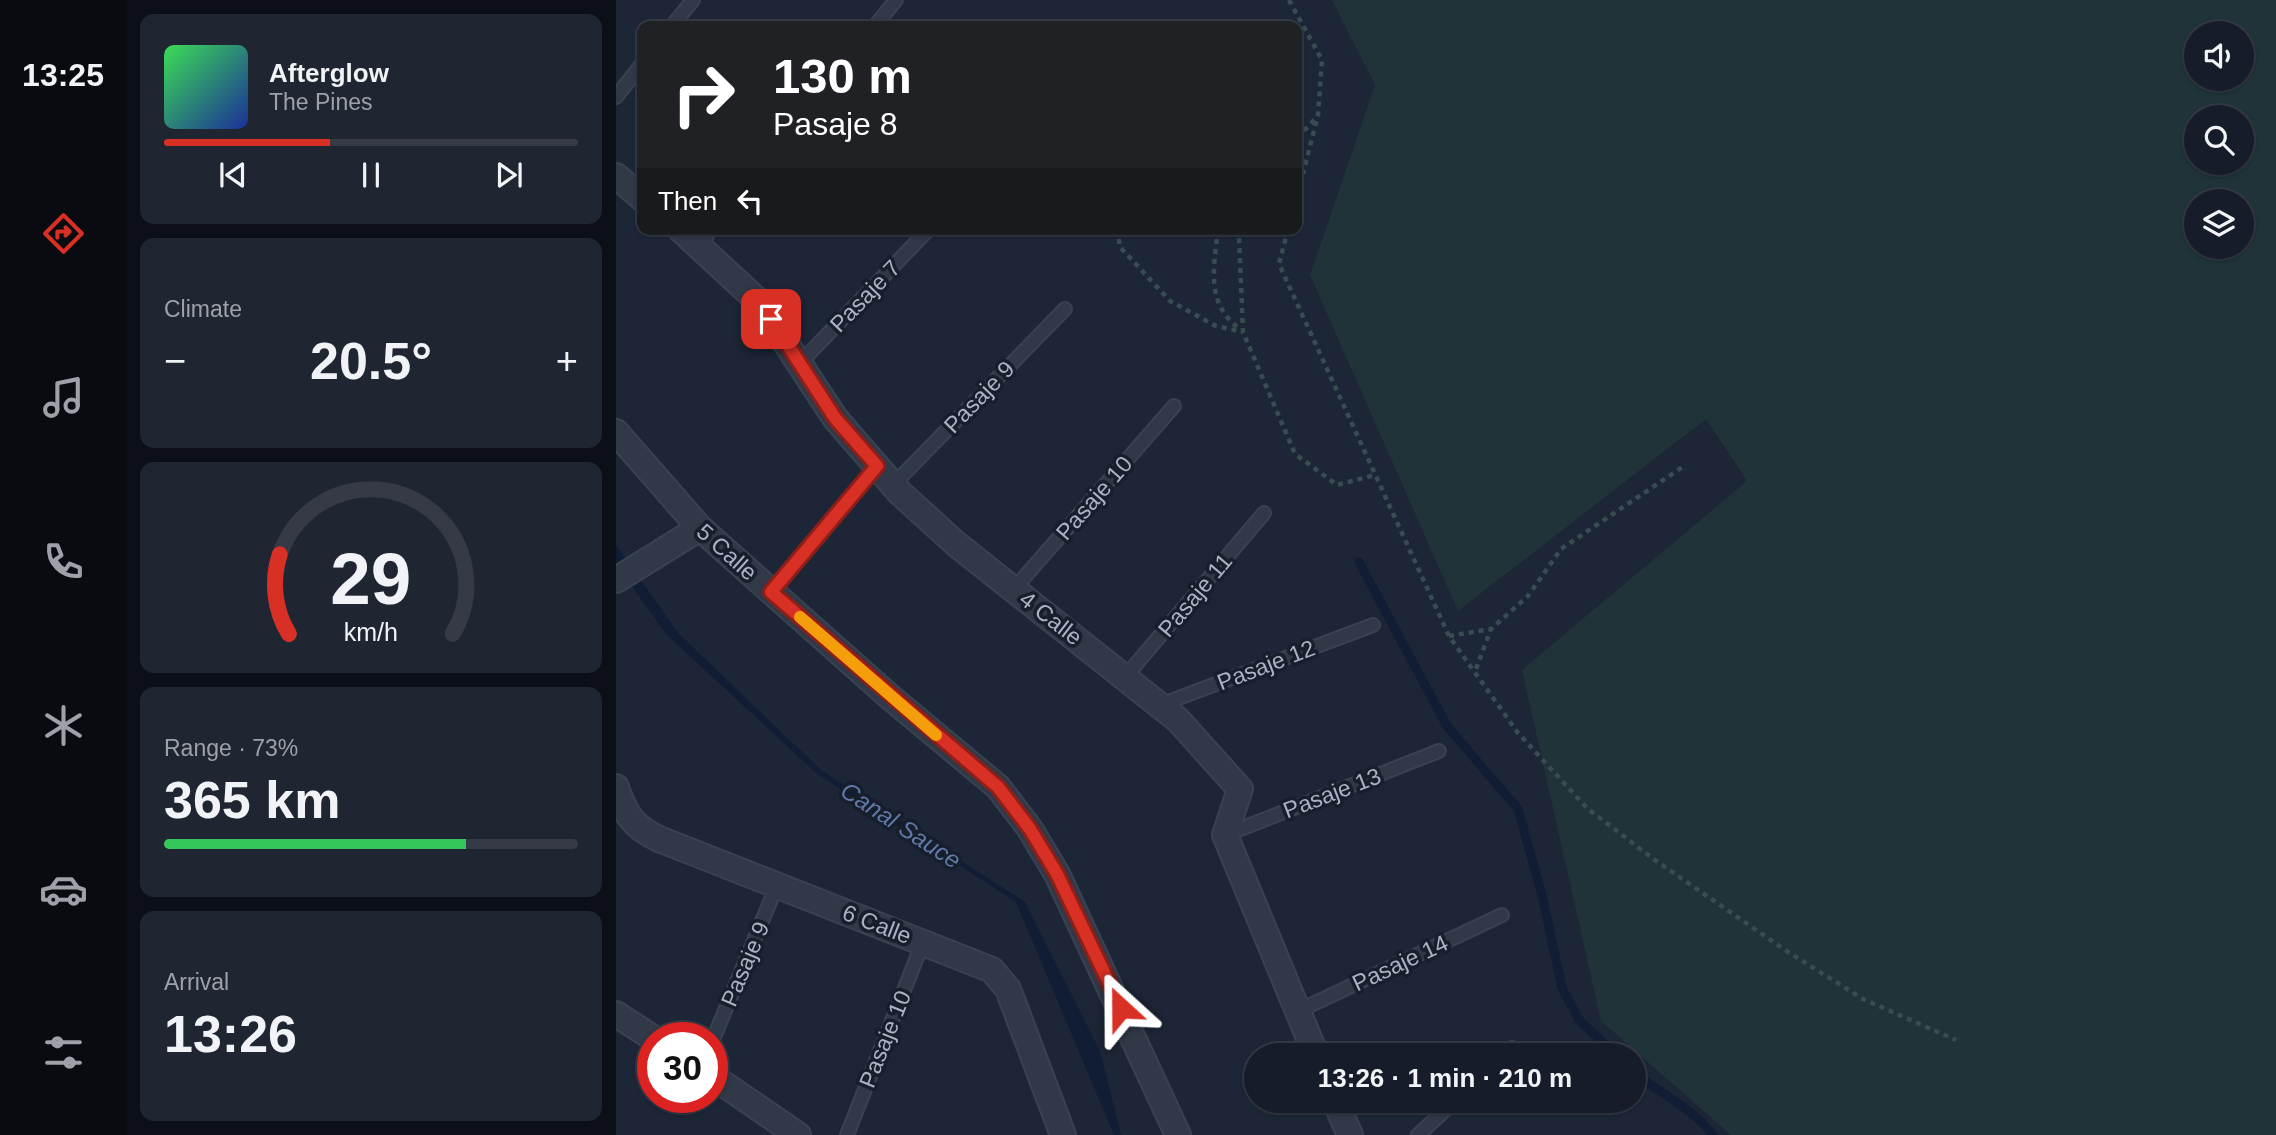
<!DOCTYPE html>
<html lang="en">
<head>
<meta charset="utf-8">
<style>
  :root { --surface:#161c29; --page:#1f2531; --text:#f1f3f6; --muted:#9ea1a8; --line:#353a46; --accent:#d93025 }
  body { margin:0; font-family:Helvetica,sans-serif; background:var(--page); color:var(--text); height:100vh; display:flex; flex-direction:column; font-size:26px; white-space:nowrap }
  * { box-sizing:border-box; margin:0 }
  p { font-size:23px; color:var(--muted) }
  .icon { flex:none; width:38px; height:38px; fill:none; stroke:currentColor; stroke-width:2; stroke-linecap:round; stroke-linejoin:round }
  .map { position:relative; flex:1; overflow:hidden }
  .details { display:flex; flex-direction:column; gap:14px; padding:14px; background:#0c0f17; width:490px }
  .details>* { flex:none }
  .top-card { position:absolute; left:21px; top:21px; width:665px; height:214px; border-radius:14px; box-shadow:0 2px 5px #0004,0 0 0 2px var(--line); background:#202124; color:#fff; overflow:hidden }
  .tools { position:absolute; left:1568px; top:21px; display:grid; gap:14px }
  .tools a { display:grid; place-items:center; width:70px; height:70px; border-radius:50%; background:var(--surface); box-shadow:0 2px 5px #0004,0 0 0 2px var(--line); font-size:35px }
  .speed { position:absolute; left:21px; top:1022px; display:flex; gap:14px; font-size:35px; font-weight:700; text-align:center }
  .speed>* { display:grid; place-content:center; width:91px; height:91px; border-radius:50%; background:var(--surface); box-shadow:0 2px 5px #0004,0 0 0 2px var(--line); line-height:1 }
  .speed .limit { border:10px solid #d22; background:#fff; color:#111 }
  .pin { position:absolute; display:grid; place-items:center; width:60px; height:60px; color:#fff; margin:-30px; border-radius:14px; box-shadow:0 4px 10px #0006 }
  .me { position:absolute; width:77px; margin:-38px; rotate:336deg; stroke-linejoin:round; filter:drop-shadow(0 0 5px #0008) }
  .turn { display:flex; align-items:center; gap:24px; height:147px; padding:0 21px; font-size:32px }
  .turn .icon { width:91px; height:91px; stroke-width:2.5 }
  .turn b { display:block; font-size:49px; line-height:60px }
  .then { display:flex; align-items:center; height:66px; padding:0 21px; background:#0003; gap:14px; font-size:26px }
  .big { font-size:52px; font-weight:700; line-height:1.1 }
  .details .card { flex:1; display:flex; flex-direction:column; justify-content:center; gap:10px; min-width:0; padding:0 24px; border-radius:14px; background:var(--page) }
  .details .dial { align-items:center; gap:0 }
  .dial svg { height:182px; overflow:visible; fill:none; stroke:var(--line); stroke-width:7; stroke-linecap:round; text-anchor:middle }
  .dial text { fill:var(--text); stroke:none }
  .song { display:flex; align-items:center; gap:21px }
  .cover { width:84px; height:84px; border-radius:10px; background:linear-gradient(135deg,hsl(130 70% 55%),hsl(230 70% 35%)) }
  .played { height:7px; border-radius:4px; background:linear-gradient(90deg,var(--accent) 40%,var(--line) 40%) }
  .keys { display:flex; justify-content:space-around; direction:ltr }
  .heat { display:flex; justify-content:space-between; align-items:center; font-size:38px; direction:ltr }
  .charge { height:10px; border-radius:5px; background:linear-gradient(90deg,#34c759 73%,var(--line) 0) }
  .trip { position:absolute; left:628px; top:1043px; width:402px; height:70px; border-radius:35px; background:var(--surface); box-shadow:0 2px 5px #0004,0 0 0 2px var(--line); font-weight:700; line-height:70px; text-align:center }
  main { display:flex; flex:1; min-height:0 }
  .tab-bar { display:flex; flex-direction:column; width:126px; justify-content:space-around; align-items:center; background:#090b10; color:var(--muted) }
  .tab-bar .icon { width:49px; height:49px }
  .tab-bar .active { color:var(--accent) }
  .tab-bar b { font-size:32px; color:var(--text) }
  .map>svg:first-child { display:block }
  .green { fill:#1f3338; fill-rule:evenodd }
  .water { fill:#111d35 }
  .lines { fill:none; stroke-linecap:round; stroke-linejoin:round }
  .stream { stroke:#111d35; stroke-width:9 }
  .lane-casing { stroke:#3a4251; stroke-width:16 }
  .street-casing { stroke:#3a4251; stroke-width:28 }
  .path { stroke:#384d51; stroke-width:4.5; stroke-dasharray:5 5; stroke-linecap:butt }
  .lane { stroke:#313948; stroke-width:12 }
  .street { stroke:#313948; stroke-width:24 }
  .route-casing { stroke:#8d1f18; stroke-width:18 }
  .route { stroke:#d93025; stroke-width:12 }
  .slow { stroke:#f59e0b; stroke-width:12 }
  .labels { text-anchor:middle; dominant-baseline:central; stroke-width:7; stroke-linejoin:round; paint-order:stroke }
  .street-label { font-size:23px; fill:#aab3c5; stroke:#171e2c }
  .water-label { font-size:24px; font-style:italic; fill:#6079a8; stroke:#171e2c }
</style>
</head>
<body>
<main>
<nav class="tab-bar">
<b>13:25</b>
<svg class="icon active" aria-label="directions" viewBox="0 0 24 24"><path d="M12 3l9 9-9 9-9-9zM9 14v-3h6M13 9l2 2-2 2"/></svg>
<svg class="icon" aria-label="music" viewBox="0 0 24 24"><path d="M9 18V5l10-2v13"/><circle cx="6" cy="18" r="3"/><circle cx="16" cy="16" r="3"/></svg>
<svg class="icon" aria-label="phone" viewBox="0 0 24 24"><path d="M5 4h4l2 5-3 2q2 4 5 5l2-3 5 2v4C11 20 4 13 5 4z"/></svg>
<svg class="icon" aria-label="climate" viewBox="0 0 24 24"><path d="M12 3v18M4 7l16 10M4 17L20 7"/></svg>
<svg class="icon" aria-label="car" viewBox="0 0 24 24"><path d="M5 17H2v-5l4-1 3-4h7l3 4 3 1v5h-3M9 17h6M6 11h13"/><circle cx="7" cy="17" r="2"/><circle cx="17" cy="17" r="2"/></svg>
<svg class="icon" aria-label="filters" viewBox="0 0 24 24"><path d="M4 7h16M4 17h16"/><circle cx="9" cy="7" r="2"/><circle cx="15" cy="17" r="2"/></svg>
</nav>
<section class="details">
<div class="card">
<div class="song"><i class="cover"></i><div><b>Afterglow</b><p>The Pines</p></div></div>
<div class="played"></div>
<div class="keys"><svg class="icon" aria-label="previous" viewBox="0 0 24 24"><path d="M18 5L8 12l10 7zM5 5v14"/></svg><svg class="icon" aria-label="pause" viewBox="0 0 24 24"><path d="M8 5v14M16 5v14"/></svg><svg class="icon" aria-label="next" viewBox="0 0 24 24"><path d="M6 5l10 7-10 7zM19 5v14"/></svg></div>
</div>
<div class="card"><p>Climate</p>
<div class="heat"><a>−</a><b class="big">20.5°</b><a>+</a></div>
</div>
<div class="card dial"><svg viewBox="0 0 100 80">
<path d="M14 69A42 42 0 1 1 86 69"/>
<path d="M14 69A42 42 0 0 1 10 34" stroke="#d93025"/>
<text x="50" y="56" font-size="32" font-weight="700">29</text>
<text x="50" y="72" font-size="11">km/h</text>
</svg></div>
<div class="card"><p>Range · 73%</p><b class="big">365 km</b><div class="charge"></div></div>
<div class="card"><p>Arrival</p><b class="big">13:26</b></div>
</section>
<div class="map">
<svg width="1660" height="1135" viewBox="0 0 1660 1135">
  <rect width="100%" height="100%" fill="#1d2637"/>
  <!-- green -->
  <path class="green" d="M716,0h944v1135h-545l-130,-114 -79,-351 225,-189 -41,-62 -248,192 -148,-336 65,-190zM1580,33h46v46h-46zM1580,117h46v46h-46zM1580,201h46v46h-46z"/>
  <!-- water -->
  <path class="water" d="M0,545l62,88 143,137 204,132 75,149 21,84h-7l-98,-233 -200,-129 -150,-139 -50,-70z"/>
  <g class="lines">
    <!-- stream -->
    <path class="stream" d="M743,562l88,164 71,83 25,90 19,89 18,33 36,34
      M1018,1072c26,22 59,36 79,63"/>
    <!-- lane casing -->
    <g class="lane-casing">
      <path id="lane" d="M56,26l21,-26
        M259,26l21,-26
        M0,97l26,-33
        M83,246l13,-17
        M184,363l129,-134
        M277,485l172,-176
        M398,589l160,-183
        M155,592l106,-126
        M510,676l138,-163
        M544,705l213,-80
        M609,835l214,-84
        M682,1011l204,-96
        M96,1042l65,-157
        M889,1055l7,-7
        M231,1135l76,-193
        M802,1135l37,-34"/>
    </g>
    <!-- street casing -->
    <g class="street-casing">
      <path id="street" d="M0,176l26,22
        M64,229l79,73 76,116 65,75 55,50 223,177 62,69 -15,46 91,220
        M0,432l84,96 190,169 108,90 32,42 27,45 121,261
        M0,580l84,-52
        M0,787c9,27 17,40 43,52l333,131 16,19 55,146
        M0,1014l37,24
        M96,1076l86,59
        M719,1101l15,34"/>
    </g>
    <!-- path -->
    <path class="path" d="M673,0l33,60 -4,55 -21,82
      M681,138l21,-22
      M501,229l3,18 50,54 46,25 27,6
      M602,229c-4,38 -13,75 22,100
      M627,229l-4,8 4,95 52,122 42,31 38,-10
      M672,229l-9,35 170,372 69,97 69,75 65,50 133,92 78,49 93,41
      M833,636l42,-7 37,-33 33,-47 123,-83
      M860,669l15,-40"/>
    <!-- lane -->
    <use href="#lane" class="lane"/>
    <!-- street -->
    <use href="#street" class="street"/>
  </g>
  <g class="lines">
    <!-- route casing -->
    <g class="route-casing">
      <path id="route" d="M155,319l64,99 42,48 -106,126 227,195 32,42 27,45 64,134"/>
    </g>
    <!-- route -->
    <use href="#route" class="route"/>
    <!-- slow -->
    <path class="slow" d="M184,617l136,118"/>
  </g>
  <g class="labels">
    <!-- street labels -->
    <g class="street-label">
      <text transform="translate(249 296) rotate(-46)">Pasaje 7</text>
      <text transform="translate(363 397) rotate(-46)">Pasaje 9</text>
      <text transform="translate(478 498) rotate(-49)">Pasaje 10</text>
      <text transform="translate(111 552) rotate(42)">5 Calle</text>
      <text transform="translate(579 595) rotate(-50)">Pasaje 11</text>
      <text transform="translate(435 618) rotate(38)">4 Calle</text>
      <text transform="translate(650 665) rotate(-21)">Pasaje 12</text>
      <text transform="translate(716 793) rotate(-21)">Pasaje 13</text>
      <text transform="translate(261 924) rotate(21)">6 Calle</text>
      <text transform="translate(784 963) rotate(-25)">Pasaje 14</text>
      <text transform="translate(129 964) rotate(-67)">Pasaje 9</text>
      <text transform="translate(269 1039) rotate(-68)">Pasaje 10</text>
    </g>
    <!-- water labels -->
    <g class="water-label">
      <text transform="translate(285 825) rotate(33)">Canal Sauce</text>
    </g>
  </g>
</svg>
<div class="tools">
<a><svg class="icon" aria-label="sound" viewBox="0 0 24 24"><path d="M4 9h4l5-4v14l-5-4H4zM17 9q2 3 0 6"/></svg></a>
<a><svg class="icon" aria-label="search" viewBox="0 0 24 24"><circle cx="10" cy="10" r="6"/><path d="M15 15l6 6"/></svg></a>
<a><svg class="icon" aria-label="layers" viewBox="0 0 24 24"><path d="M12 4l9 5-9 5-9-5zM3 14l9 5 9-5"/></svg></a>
</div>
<div class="speed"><div class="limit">30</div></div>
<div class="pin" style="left:155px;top:319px;background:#d93025"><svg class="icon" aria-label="arrive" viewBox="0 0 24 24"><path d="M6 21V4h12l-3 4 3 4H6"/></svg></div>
<svg class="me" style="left:505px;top:1008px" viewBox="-20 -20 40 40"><path d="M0-17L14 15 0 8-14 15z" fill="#d93025" stroke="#fff" stroke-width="4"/></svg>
<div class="trip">13:26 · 1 min · 210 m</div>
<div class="top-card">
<div class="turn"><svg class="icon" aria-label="right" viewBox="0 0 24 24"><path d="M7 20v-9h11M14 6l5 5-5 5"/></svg><div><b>130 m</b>Pasaje 8</div></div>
<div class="then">Then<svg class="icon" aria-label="left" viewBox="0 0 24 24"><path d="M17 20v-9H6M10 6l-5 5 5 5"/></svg></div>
</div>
</div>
</main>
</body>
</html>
